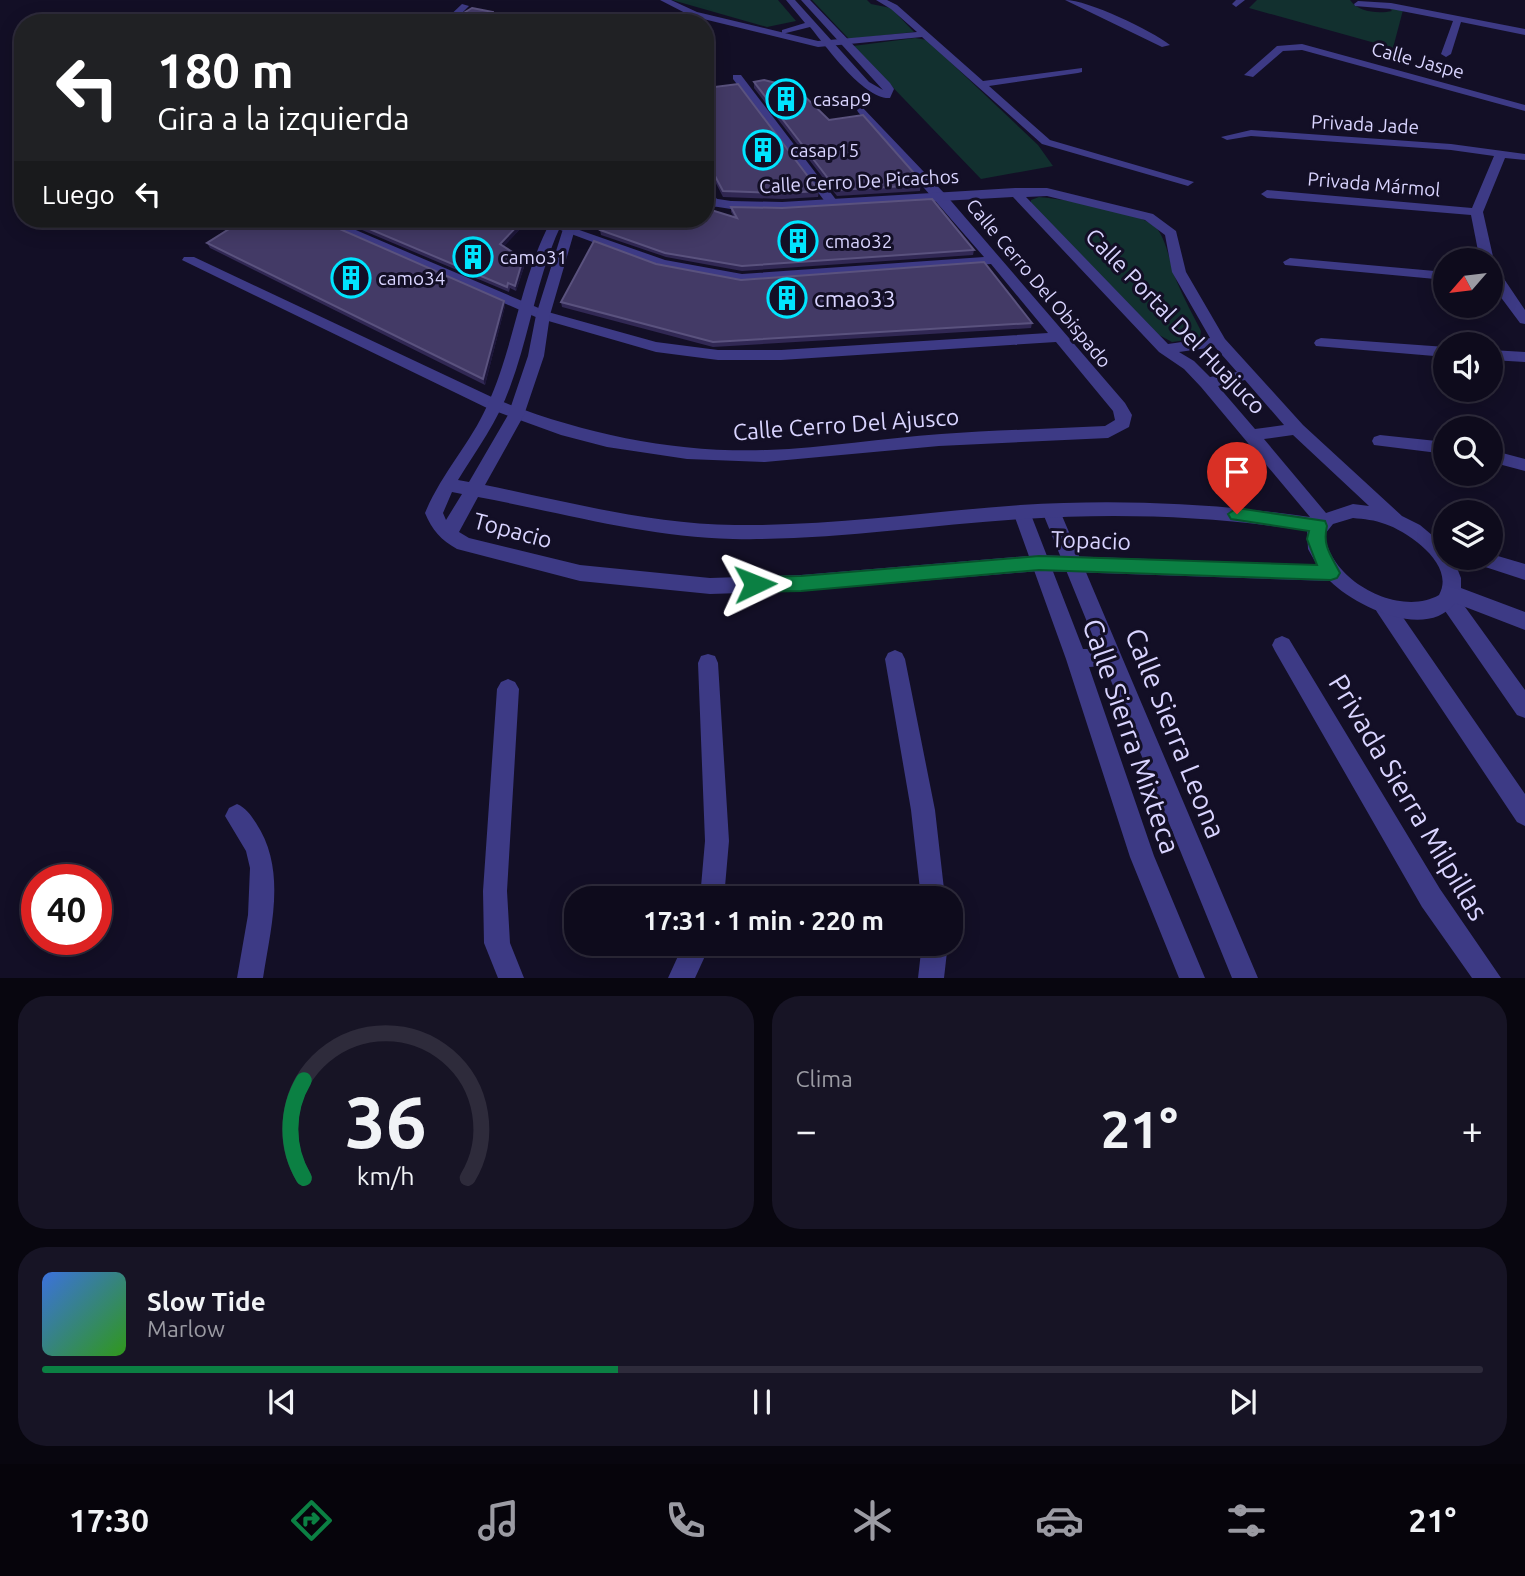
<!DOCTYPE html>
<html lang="es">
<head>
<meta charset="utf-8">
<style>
  :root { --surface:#0e0b1c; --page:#171425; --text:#f1f3f6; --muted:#9b9ba3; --line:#2e2b3b; --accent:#0b8043 }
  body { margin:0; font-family:Ubuntu,sans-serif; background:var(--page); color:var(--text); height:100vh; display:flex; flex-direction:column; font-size:26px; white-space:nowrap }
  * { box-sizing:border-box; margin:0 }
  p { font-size:23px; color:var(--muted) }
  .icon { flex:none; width:38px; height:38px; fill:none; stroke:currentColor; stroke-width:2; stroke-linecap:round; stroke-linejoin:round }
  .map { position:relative; height:978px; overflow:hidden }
  .sheet { display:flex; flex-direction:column; gap:18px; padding:18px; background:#08060f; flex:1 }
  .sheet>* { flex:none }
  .guide { position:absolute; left:14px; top:14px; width:700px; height:214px; border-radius:28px; box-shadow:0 4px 18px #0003,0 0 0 2px var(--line); background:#202124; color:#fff; overflow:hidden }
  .needle { width:46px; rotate:242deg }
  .buttons { position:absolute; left:1433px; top:248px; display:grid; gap:14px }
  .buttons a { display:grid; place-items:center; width:70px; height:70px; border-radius:50%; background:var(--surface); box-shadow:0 4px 18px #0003,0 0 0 2px var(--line); font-size:35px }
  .speed { position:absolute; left:21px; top:864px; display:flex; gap:14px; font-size:35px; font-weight:700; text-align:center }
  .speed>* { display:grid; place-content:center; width:91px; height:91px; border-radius:50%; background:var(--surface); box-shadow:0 4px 18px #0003,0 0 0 2px var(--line); line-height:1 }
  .speed .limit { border:10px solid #d22; background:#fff; color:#111 }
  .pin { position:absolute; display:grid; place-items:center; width:60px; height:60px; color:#fff; margin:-72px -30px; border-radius:50% 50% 50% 0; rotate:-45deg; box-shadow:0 0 7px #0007 }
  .pin .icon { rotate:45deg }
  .me { position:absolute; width:77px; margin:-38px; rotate:88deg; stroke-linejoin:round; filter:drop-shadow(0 0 5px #0008) }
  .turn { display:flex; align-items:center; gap:24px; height:147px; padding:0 28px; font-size:32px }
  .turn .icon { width:91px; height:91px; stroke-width:2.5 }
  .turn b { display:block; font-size:49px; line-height:60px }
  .then { display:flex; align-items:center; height:66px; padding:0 28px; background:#0003; gap:14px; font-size:26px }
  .big { font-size:52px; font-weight:700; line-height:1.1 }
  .sheet .tile { flex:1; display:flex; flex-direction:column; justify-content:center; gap:10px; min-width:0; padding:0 24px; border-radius:28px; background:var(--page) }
  .sheet .dial { align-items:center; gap:0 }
  .dial svg { height:182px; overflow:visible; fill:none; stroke:var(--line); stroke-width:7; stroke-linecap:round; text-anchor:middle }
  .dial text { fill:var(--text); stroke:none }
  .song { display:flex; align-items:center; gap:21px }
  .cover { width:84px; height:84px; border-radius:10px; background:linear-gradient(135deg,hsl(220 70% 55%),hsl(110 70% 35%)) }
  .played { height:7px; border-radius:4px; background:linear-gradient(90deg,var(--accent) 40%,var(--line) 40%) }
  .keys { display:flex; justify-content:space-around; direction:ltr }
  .heat { display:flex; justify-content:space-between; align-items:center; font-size:38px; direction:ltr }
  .sheet .tiles { flex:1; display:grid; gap:18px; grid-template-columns:1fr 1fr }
  .tile:last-child { grid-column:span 2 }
  .trip { position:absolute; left:564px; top:886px; width:399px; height:70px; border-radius:28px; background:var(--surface); box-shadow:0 4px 18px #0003,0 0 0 2px var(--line); font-weight:700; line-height:70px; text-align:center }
  .tabs { display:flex; height:112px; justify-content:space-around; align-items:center; background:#06040b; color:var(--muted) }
  .tabs .icon { width:49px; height:49px }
  .tabs .on { color:var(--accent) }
  .tabs b { font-size:32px; color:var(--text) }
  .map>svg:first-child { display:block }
  .green { fill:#12302f }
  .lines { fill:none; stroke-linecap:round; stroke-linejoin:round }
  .minor { fill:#3d3a85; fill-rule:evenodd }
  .tertiary { fill:#3d3a85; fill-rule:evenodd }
  .wall { fill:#312854 }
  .shaded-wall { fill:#1d163a }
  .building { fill:#433a66; stroke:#5a527e; stroke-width:2 }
  .route { fill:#0b8043; stroke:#07532c; stroke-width:2 }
  .labels { text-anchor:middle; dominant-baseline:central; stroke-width:6; stroke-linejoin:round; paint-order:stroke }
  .far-street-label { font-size:19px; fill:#d9d4ff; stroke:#130f26 }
  .far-poi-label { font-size:19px; fill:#d9d4ff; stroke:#130f26; text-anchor:start }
  .poi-label { font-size:23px; fill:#d9d4ff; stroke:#130f26; text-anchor:start }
  .street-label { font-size:23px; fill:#d9d4ff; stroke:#130f26 }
  .near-street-label { font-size:28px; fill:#d9d4ff; stroke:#130f26 }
</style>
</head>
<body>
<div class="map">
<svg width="1525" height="978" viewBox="0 0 1525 978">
  <rect width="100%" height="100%" fill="#130f26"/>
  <!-- green -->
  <path class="green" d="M672,0h106l18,21 -29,6z
    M812,0h55l4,4 20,4 23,24 -65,7z
    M1257,0h93c8,12 28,14 42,11l-3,-3 14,2 -10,38 -144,-40z
    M915,38l12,2 111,105 15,21 -72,13 -128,-133z
    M1039,197c23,2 106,14 119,33 10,14 12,36 19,52 7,17 16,33 24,49l-1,7 -28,4 -13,-7 -128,-130v-5z"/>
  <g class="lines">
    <!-- minor -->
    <path class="minor" d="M660,0h11l26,12 121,29 99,-9 -26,-23 -15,-9h11l10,5 86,76 99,-13v4l-4,1 -89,13 61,54 144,42 -6,4 -146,-42 -120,-107 -104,10 -127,-31z
      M1065,0c23,0 86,30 105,45l-8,2z
      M1236,0h9l-9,7 -4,-3z
      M1358,1l33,2 134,26v6l-64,-13 -10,32 -5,3 -5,-3 12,-33 -62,-12 -36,-3 -1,-2z
      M462,4l7,2 -17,17h-10z
      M1302,44l223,61v6l-223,-61 -19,1 -30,26 -9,-2 33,-29z
      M733,75h8l96,126v6h-8l-96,-128z
      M862,107l83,87 180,209 7,12 -3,12 -21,11 -169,8 -174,16 -78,-3 -80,-12 -46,-12 -74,-27 -305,-148 2,-3h10l304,143c86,34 176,53 269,50 58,-2 116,-12 174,-16 54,-4 109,-5 164,-8l10,-6 -2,-9 -57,-69 -275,18h-63l-62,-8 -118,-34 -224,-99h16l218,93 108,30 62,8h63l267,-17 -57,-69 -249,18 -85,-16 -126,-47h17l117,41 77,14 242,-17 -126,-145 -1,-2z
      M1251,130l200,14 74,10v6l-20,-2 -22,54 11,49 -3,3v-3h-11l-9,-46 -204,-17 -6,-4 6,-4 205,18 22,-52 -43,-6 -200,-14 -24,4 -6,-3z
      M705,184l4,1 10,18 -2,3 -4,1 -6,-4z
      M1290,258l156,14v8l-161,-15 -2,-3z
      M1491,266l5,1 29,43v14l-5,-1 -29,-39z
      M1321,338l125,9v10l-130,-11 -2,-3 2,-3z
      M1491,350l34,2v10l-34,-2z
      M1380,435l66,7v12l-72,-9 -2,-4 2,-4z
      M1491,450l34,9v12l-34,-9z
      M1051,504l6,2 3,5 198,467h-26l-127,-312 -16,1 65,189 51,122h-26l-49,-121 -64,-198 -53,-147 3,-5h12l55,142h15l-56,-138 3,-5z
      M1448,591l7,2 70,97v28l-8,-3 -76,-110 -3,-6 3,-6z
      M1384,598l7,2 134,194v32l-8,-4 -140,-210 -3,-6 3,-6z
      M1282,636l7,3 151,250 61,89h-29l-50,-71 -147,-256 -3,-6 3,-6z
      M895,650l7,3 3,6 30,151 10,88h-24l-10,-88 -26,-151 3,-6z
      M708,654l7,2 3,7 11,178 -5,57h-24l5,-57 -7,-178 3,-7z
      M508,679l7,3 4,7 -12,202 3,52 14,35h-26l-14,-35 -1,-52 14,-202 4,-7z
      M237,804c9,4 13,10 19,19 31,47 15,103 7,155h-26l11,-63 2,-47 -4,-17 -21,-35 4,-8z
      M684,943h27l-16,35h-27z
      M922,943h26l-4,35h-26z"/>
    <!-- tertiary -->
    <path class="tertiary" d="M786,0h9l74,82 14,8 -82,-90h9l80,83 4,6 -4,9c-26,2 -64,-52 -80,-71l-28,7v-4l23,-7z
      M1015,188h32l106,26 23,17 10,41 39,67 78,86 99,91 18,9 25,21 1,12h7l8,20v10l64,24v18l-70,-27c-29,38 -100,3 -125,-22l-291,-10 -238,20 -91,3 -130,-13 -123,-32c-16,-9 -25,-19 -32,-36 16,-39 45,-69 62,-107 28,-61 33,-128 65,-187h12c-27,54 -33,112 -54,168 -12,34 -33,62 -52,93l11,2 39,-67 20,-59 8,-41 27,-86 7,-10h12l-7,10 -25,86 -6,41 -20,59 -39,70c82,17 165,39 250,40 95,1 190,-13 285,-20 97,-6 193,-2 290,12l-109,-130 -17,-18 -25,-17 -146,-155 -231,13 -51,-1 -26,-4v-8l26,4 51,1zM1047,196l98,24 20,15 7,37 38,66 -42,6 -142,-147zM1215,347l22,25 -27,5 -16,-16 -15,-9zM1245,380l39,45 -29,4 -37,-43zM1293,435l76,71 -16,-2 -27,9 -62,-74zM452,492l10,2 -16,26 -3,-7zM478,497c85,16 168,40 255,42 97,2 193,-14 290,-20 96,-6 190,-3 284,12l1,18 9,16 -278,-10 -238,20 -91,3 -130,-13 -111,-27 -10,-6zM1353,518c11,1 22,2 32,6 24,8 71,41 54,71 -40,23 -110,-15 -114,-61l8,-10z
      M1491,554l34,10v16l-52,-17 -2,-5h20z"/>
  </g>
  <!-- wall -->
  <path class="wall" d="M754,82l75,38 92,61 -1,10 -83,5 -83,-108z
    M705,84l2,4 112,103 -1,6 -36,2 -59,-2 -18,-35z
    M731,207l243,43 -1,5 -231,16 -76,-14 -65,-22 -1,-5 -7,-2v-5l141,-6 -3,-5z
    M336,219h185l2,1 1,5 -20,21 21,18 -9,27 -6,-3 -1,4z
    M207,243l297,58 1,5 -20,79 -275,-137z
    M656,264l85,16 291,43 -1,5 -318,19 -151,-40 -1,-5z"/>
  <!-- shaded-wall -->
  <path class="shaded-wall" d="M523,220l1,5 -23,24 -1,-5z
    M523,259l2,5 -9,27 -1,-5z
    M504,301l1,5 -20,79 -2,-6z"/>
  <!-- building -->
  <path class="building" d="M472,8l21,4 -1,11h-45z
    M437,17l-1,6h-20l1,-5z
    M764,80l32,8 33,32 34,-5 58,66h-3l3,4 -84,5 -83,-108z
    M705,84l2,4 31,-4 81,107 -37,2 -59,-2 -18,-34z
    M932,199l42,51 -232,16 -77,-13 -65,-23 3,-4 -10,-3 3,-4h109v-11l32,10 -6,-11 51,1z
    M245,219h72l187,82 -21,78 -276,-136z
    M346,219h174l3,1 -23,24 23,15 -8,27 -7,-3 -1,4z
    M594,241l62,23 85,16 243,-18 48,61 -319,19 -152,-40z"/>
  <!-- route -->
  <path class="route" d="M1237,508l88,13 2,5c-5,20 4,29 13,47l-3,5 -6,2 -292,-10 -238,21 -46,1 -6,-2 -2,-6 2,-5 6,-2 46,-1 238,-20 278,9 -10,-26 2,-8 -78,-12 -3,-5z"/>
  <!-- icons -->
  <defs>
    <g id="building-ring" transform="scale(2.0125)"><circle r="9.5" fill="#130f26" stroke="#00e5ff" stroke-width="1.5"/><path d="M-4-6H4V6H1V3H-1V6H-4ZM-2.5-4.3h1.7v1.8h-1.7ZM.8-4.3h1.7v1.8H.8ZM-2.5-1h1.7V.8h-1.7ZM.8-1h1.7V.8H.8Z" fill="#00e5ff"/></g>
  </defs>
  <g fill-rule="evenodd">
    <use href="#building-ring" x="786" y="99"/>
    <use href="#building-ring" x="763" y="150"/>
    <use href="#building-ring" x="798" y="241"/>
    <use href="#building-ring" x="473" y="257"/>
    <use href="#building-ring" x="351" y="278"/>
    <use href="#building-ring" x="787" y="298"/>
  </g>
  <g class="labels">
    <!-- far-street labels -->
    <g class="far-street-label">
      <text transform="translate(1418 60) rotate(15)">Calle Jaspe</text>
      <text transform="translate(1365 124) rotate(3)">Privada Jade</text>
      <text transform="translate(859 181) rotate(-3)">Calle Cerro De Picachos</text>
      <text transform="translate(1374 184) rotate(5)">Privada Mármol</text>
      <text transform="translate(1039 283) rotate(50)">Calle Cerro Del Obispado</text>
    </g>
    <!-- far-poi labels -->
    <g class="far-poi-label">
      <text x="813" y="99">casap9</text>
      <text x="790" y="150">casap15</text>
      <text x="825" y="241">cmao32</text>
      <text x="500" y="257">camo31</text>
      <text x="378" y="278">camo34</text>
    </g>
    <!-- poi labels -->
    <g class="poi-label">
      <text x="814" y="298">cmao33</text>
    </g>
    <!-- street labels -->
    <g class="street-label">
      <text transform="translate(1176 321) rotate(46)">Calle Portal Del Huajuco</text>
      <text transform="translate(846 424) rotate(-4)">Calle Cerro Del Ajusco</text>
      <text transform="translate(513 530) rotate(15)">Topacio</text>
      <text transform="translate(1091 540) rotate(2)">Topacio</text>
    </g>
    <!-- near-street labels -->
    <g class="near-street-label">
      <text transform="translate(1176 733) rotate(68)">Calle Sierra Leona</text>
      <text transform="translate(1132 736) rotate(71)">Calle Sierra Mixteca</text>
      <text transform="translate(1409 797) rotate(59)">Privada Sierra Milpillas</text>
    </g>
  </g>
</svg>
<div class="buttons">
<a><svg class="needle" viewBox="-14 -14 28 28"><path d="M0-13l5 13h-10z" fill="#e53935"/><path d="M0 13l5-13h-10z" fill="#9b9ba3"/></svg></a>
<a><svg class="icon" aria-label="sound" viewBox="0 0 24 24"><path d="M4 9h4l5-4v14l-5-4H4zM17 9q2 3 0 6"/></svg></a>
<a><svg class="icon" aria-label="search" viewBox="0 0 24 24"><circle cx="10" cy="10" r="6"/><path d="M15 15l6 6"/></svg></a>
<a><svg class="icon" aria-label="layers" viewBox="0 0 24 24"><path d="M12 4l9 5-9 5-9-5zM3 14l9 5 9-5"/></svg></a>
</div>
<div class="speed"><div class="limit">40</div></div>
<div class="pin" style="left:1237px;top:514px;background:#d93025"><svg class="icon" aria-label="arrive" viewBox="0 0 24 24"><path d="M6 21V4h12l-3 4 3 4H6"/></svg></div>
<svg class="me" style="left:755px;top:584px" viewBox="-20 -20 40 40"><path d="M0-17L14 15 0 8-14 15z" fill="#0b8043" stroke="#fff" stroke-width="4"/></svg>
<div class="trip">17:31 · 1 min · 220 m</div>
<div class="guide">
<div class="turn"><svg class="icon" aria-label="left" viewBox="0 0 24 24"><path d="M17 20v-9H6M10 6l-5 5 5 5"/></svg><div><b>180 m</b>Gira a la izquierda</div></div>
<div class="then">Luego<svg class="icon" aria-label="left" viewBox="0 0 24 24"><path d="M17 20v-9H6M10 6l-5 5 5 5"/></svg></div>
</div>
</div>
<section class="sheet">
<div class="tiles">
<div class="tile dial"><svg viewBox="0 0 100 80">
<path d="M14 69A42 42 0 1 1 86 69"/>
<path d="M14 69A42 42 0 0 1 14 26" stroke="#0b8043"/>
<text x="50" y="56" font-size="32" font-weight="700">36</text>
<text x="50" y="72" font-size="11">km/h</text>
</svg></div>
<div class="tile"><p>Clima</p>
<div class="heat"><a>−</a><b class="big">21°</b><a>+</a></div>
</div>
<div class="tile">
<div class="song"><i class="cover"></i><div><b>Slow Tide</b><p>Marlow</p></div></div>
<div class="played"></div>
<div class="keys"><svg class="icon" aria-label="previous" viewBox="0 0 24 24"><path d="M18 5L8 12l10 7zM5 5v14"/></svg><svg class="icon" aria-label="pause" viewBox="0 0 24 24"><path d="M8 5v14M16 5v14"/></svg><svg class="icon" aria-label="next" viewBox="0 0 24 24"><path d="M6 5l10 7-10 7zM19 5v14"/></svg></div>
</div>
</div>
</section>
<nav class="tabs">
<b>17:30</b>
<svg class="icon on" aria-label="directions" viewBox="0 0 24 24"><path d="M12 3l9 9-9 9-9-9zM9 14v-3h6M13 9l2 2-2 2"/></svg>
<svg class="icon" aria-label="music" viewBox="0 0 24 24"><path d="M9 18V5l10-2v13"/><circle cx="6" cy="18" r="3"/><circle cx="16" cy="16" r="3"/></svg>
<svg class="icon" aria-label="phone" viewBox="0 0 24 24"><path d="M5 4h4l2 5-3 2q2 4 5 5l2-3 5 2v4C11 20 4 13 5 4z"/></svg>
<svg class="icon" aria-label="climate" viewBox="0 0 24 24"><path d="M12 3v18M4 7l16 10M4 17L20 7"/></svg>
<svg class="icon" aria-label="car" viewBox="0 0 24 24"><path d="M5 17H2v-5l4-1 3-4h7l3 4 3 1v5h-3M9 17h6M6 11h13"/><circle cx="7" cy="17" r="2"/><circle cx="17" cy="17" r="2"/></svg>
<svg class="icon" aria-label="filters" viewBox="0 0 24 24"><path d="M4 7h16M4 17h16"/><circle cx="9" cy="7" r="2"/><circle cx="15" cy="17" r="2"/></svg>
<b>21°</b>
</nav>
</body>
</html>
